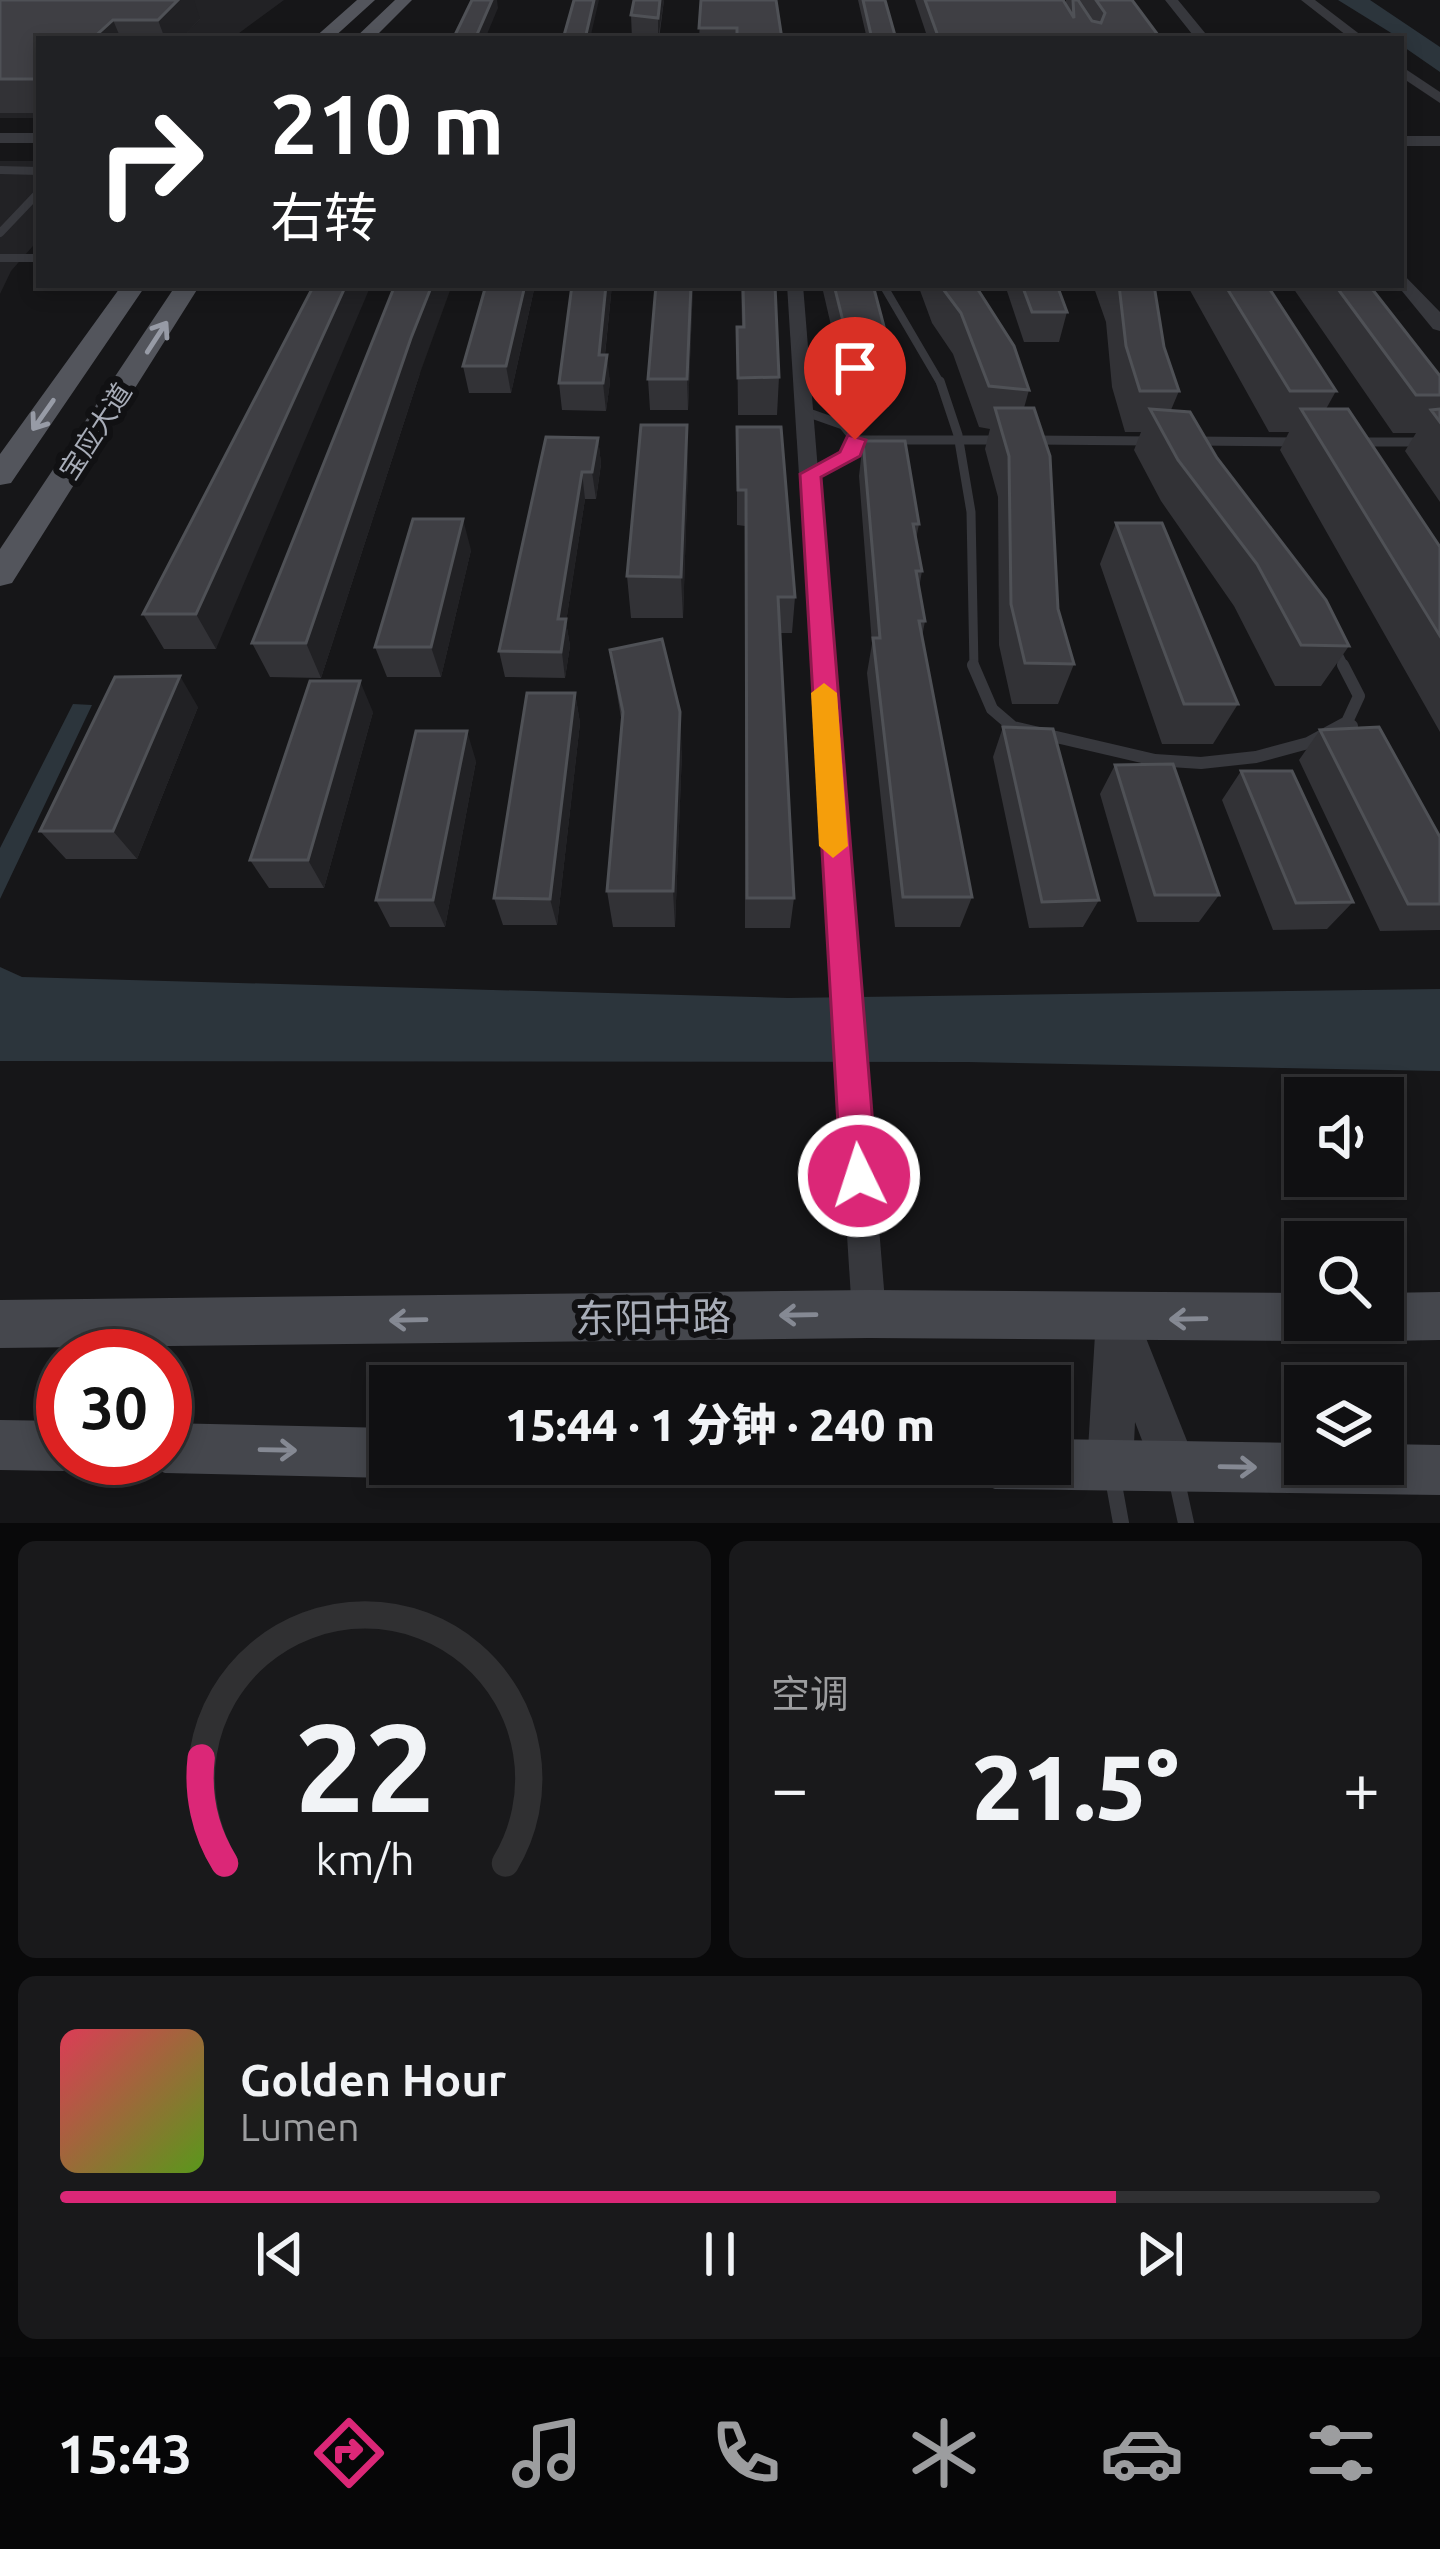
<!DOCTYPE html>
<html lang="zh">
<head>
<meta charset="utf-8">
<style>
  :root { --surface:#101012; --page:#19191b; --text:#f1f3f6; --muted:#9c9d9f; --line:#303032; --accent:#db2777 }
  body { margin:0; font-family:Ubuntu,"Noto Sans SC",sans-serif; background:var(--page); color:var(--text); height:100vh; display:flex; flex-direction:column; font-size:45px; white-space:nowrap }
  * { box-sizing:border-box; margin:0 }
  p { font-size:39px; color:var(--muted) }
  .icon { flex:none; width:66px; height:66px; fill:none; stroke:currentColor; stroke-width:2; stroke-linecap:round; stroke-linejoin:round }
  .map { position:relative; height:1523px; overflow:hidden }
  .side { display:flex; flex-direction:column; gap:18px; padding:18px; background:#09090a; flex:1 }
  .side>* { flex:none }
  .hud { position:absolute; left:36px; top:36px; width:1368px; height:252px; border-radius:0px; box-shadow:0 6px 18px #0003,0 0 0 3px var(--line); background:#202124; color:#fff; overflow:hidden }
  .tools { position:absolute; left:1284px; top:1077px; display:grid; gap:24px }
  .tools a { display:grid; place-items:center; width:120px; height:120px; border-radius:0px; background:var(--surface); box-shadow:0 6px 18px #0003,0 0 0 3px var(--line); font-size:60px }
  .speed { position:absolute; left:36px; top:1329px; display:flex; gap:24px; font-size:60px; font-weight:700; text-align:center }
  .speed>* { display:grid; place-content:center; width:156px; height:156px; border-radius:50%; background:var(--surface); box-shadow:0 6px 18px #0003,0 0 0 3px var(--line); line-height:1 }
  .speed .limit { border:18px solid #d22; background:#fff; color:#111 }
  .pin { position:absolute; display:grid; place-items:center; width:102px; height:102px; color:#fff; margin:-123px -51px; border-radius:50% 50% 50% 0; rotate:-45deg; box-shadow:0 0 12px #0007 }
  .pin .icon { rotate:45deg }
  .me { position:absolute; width:132px; margin:-66px; rotate:356deg; stroke-linejoin:round; filter:drop-shadow(0 0 9px #0008) }
  .turn { display:flex; align-items:center; gap:42px; height:252px; padding:0 36px; font-size:54px }
  .turn .icon { width:156px; height:156px; stroke-width:2.5 }
  .turn b { display:block; font-size:84px; line-height:102px }
  .big { font-size:90px; font-weight:800; line-height:1.1 }
  .side .widget { flex:1; display:flex; flex-direction:column; justify-content:center; gap:18px; min-width:0; padding:0 42px; border-radius:18px; background:var(--page) }
  .side .dial { align-items:center; gap:0 }
  .dial svg { height:312px; overflow:visible; fill:none; stroke:var(--line); stroke-width:7; stroke-linecap:round; text-anchor:middle }
  .dial text { fill:var(--text); stroke:none }
  .song { display:flex; align-items:center; gap:36px }
  .cover { width:144px; height:144px; border-radius:18px; background:linear-gradient(135deg,hsl(350 70% 55%),hsl(90 70% 35%)) }
  .played { height:12px; border-radius:6px; background:linear-gradient(90deg,var(--accent) 80%,var(--line) 80%) }
  .keys { display:flex; justify-content:space-around; direction:ltr }
  .heat { display:flex; justify-content:space-between; align-items:center; font-size:66px; direction:ltr }
  .side .tiles { flex:1; display:grid; gap:18px; grid-template-columns:1fr 1fr }
  .widget:last-child { grid-column:span 2 }
  .trip { position:absolute; left:369px; top:1365px; width:702px; height:120px; border-radius:0px; background:var(--surface); box-shadow:0 6px 18px #0003,0 0 0 3px var(--line); font-weight:800; line-height:120px; text-align:center }
  .tabs { display:flex; height:192px; justify-content:space-around; align-items:center; background:#060607; color:var(--muted) }
  .tabs .icon { width:84px; height:84px }
  .tabs .current { color:var(--accent) }
  .tabs b { font-size:54px; color:var(--text) }
  .map>svg:first-child { display:block }
  .built { fill:#222225 }
  .water { fill:#2c353c }
  .lines { fill:none; stroke-linecap:round; stroke-linejoin:round }
  .service-far3 { stroke:#37383d; stroke-width:8 }
  .service-far2 { stroke:#37383d; stroke-width:9 }
  .service-far1 { stroke:#37383d; stroke-width:12 }
  .service { stroke:#37383d; stroke-width:16 }
  .minor { fill:#37383d; fill-rule:evenodd }
  .tertiary { fill:#37383d; fill-rule:evenodd }
  .secondary { fill:#45474d; fill-rule:evenodd }
  .primary { fill:#53555c; fill-rule:evenodd }
  .wall { fill:#323236 }
  .shaded-wall { fill:#212124 }
  .building { fill:#3f3f44; stroke:#4f5156; stroke-width:3 }
  .oneway { stroke:#979ba6 }
  .oneway2 { stroke:#858993 }
  .route { fill:#db2777; stroke:#8e194d; stroke-width:3 }
  .slow { fill:#f59e0b }
  .labels { text-anchor:middle; dominant-baseline:central; stroke-width:12; stroke-linejoin:round; paint-order:stroke }
  .far-street-label { font-size:27px; fill:#a8adb8; stroke:#111113 }
  .near-street-label { font-size:39px; fill:#a8adb8; stroke:#111113 }
</style>
</head>
<body>
<div class="map">
<svg width="1440" height="1523" viewBox="0 0 1440 1523">
  <rect width="100%" height="100%" fill="#161618"/>
  <!-- built -->
  <path class="built" d="M0,0h284l-53,39h-192v79h-39z
    M0,161h39v78l-28,32 -11,23z"/>
  <!-- water -->
  <path class="water" d="M1338,0h32l70,47v25l-39,-27v-6z
    M73,704l19,1 -92,194v-51z
    M0,967l22,10 766,21 652,-9v82l-473,-9 -967,-1z"/>
  <g class="lines">
    <!-- service-far3 -->
    <path class="service-far3" d="M0,170l39,1
      M0,233l39,-41
      M0,258h39
      M883,285l58,99"/>
    <!-- service-far2 -->
    <path class="service-far2" d="M940,381l18,54 13,77 3,156
      M806,412l37,13 12,15 -5,16 -40,18
      M855,440h146
      M1033,440l118,1
      M1195,441l106,1
      M1357,442h83
      M1335,648l10,20"/>
    <!-- service-far1 -->
    <path class="service-far1" d="M973,665l19,44 21,18 142,33 46,3 55,-6 52,-14 39,-21
      M1343,665l16,31 -12,26 5,4"/>
    <!-- service -->
    <path class="service" d="M1176,1477l10,46
      M1113,1479l8,44"/>
    <!-- minor -->
    <path class="minor" d="M787,285h16l83,1029 -5,12 -12,5 -12,-5 -5,-12z"/>
    <!-- tertiary -->
    <path class="tertiary" d="M1165,0h13l32,39h-14z
      M1301,0h14l51,39h-15z
      M1401,66l39,26v11l-39,-26z
      M0,133h39v10h-39z
      M1401,136h39v10h-39z
      M1401,272l39,40v19l-7,-2 -36,-44h4z
      M1117,1297l15,6 65,163 -7,16 -16,7 -16,-7 -23,-60 -2,44 -7,16 -16,7 -16,-7 -7,-16 9,-148 6,-15z"/>
    <!-- secondary -->
    <path class="secondary" d="M869,1290l436,3v27h22l-5,14 -17,7 -436,-3 -869,10v-48z
      M1440,1292v48l-57,1 -17,-7 -5,-14h22v-27z
      M0,1420l63,1v37h20l-2,6 -18,7 -63,-1z
      M165,1423l225,5v36h21l-21,14 -225,-5 -18,-7 -3,-8h21z
      M1050,1439l255,4v21h78v-20l57,1v50l-445,-6 -18,-7 -7,-18h80z"/>
    <!-- primary -->
    <path class="primary" d="M357,0h18l-43,39h-19z
      M395,0h17l-39,39h-19z
      M122,285h24l-135,198 -11,2v-31z
      M176,285h24l-188,298 -12,3v-37z"/>
  </g>
  <!-- wall -->
  <path class="wall" d="M0,0l200,19 -19,20h-142v74h-39z
    M664,0l-5,39h-27l-1,-24z
    M701,0l81,39h-83z
    M858,0h27l11,39h-29z
    M915,0h148l3,4v-4h66l29,39h-233z
    M314,285l-98,364h-52l-21,-35z
    M486,285h49l-24,108h-42l-6,-27z
    M572,285h40l-7,70 5,27 -4,29 -44,-1 -3,-27z
    M693,285l-5,125h-38l-2,-31z
    M741,285h34l4,92 -2,38h-39l-1,-88h5z
    M824,285h49l22,83 -6,39h-39l-27,-116z
    M918,285h57l54,105 -5,18 34,201 16,55 -16,40h-46l-13,-59 -1,-148 -13,-48 5,-20 -11,-2 -26,-73 -21,-31z
    M1005,285h52l10,27 -8,30h-35z
    M1093,285h61l10,62 15,44 -8,19 46,48 132,188 -28,40h-46l-41,-80 -73,-105 -27,-51 7,-18h-16l-13,-45 -6,-65z
    M1187,285h80l69,106 -10,18 114,138v185l-160,-282 9,-18h-20z
    M1291,285h78l71,91v126l-35,-51 11,-18h-23z
    M420,373l-99,305 -51,-1 -18,-34z
    M737,427l58,170 -3,36h-12l14,265 -4,30h-45v-402l-8,-1z
    M598,438l3,26 -5,35h-11l-19,123 4,24 -5,32 -60,-1 -6,-26z
    M863,441l56,83 -3,15 6,32 -3,17 6,33 -3,16 50,260 -12,30h-65l-28,-254 5,-29 -13,-168z
    M688,466l-5,152h-52l-4,-42z
    M1116,523l122,181 -25,40h-51l-62,-180z
    M471,550l-30,127h-54l-12,-30z
    M610,650l72,102 -7,175h-62l-6,-36 15,-167z
    M575,693l5,30 -23,202h-54l-9,-27z
    M198,707l-61,152h-71l-26,-28z
    M373,712l-49,176h-55l-19,-28z
    M1003,727l96,173 -16,27 -54,1 -36,-171z
    M1320,730l120,107v93l-60,1 -81,-171z
    M476,761l-31,166h-55l-14,-27z
    M1115,765l104,130 -20,27h-62l-37,-128z
    M1241,771l112,131 -26,27 -54,1 -51,-130z"/>
  <!-- shaded-wall -->
  <path class="shaded-wall" d="M178,0h16l6,19 -19,20h-16l-7,-19z
    M492,0h5l1,8 -13,31h-10z
    M594,0h5l-9,39h-5z
    M660,0h4l-6,39v-21z
    M113,20l8,19h-29z
    M346,285h25l-155,364 -20,-35z
    M432,285h20l-32,88 -99,305 -15,-35 105,-305z
    M525,285h10l-24,108 -5,-27z
    M606,285h6l-10,97 -3,-27z
    M691,285h2l-5,125 -1,-31z
    M607,355l3,27 -4,29 -3,-28z
    M687,425l1,41 -5,152 -2,-41z
    M598,438l3,26 -5,35 -4,-27z
    M582,472l3,27 -19,123 4,24 -5,32 -7,-59z
    M463,519l8,31 -30,127 -10,-30z
    M180,676l18,31 -61,152 -24,-28z
    M360,681l13,31 -49,176 -16,-28z
    M575,693l5,30 -23,202 -7,-26z
    M680,712l2,40 -7,175 -2,-36z
    M467,731l9,30 -31,166 -12,-27z"/>
  <!-- building -->
  <path class="building" d="M0,0h178l-20,20h-45l-21,19h-53v40h-39z
    M472,0h20l-17,39h-22z
    M574,0h20l-9,39h-22z
    M634,0h26l-2,18 -27,-3z
    M701,0h75l6,39h-45v-11h-38z
    M863,0h22l11,39h-24z
    M925,0h138l11,18 -1,-18h5l14,21 9,2 4,-10 -9,-13h36l29,39h-222z
    M314,285h32l-150,329h-53z
    M395,285h37l-21,53 -105,305h-54z
    M486,285h39l-19,81h-43z
    M572,285h34l-7,70h8l-4,28h-44z
    M656,285h35l-4,94h-39z
    M743,285h32l4,92 -41,1 -1,-51h7z
    M834,285h39l22,83 -40,1z
    M940,285h35l39,61 15,44 -40,-4 -28,-73z
    M1022,285h35l10,27h-35z
    M1119,285h35l10,62 15,44h-39l-14,-45z
    M1225,285h42l69,106h-46z
    M1335,285h34l71,91v19h-24z
    M995,408h39l16,48 8,153 16,55 -49,-1 -14,-59 -2,-148z
    M1150,409l40,3 27,46 109,142 23,46 -48,-1 -44,-81 -79,-104z
    M1301,409h47l92,138v89z
    M1440,409v13l-9,-12z
    M641,425h46l-6,152 -54,-1z
    M737,427h44l14,170h-17l16,301h-47l-1,-408h-8z
    M546,437l52,1 -6,34h-10l-24,147h8l-5,33 -62,-1z
    M863,441h42l14,83h-6l9,47h-6l9,50h-6l53,276h-69l-30,-259h7z
    M413,519h50l-32,128h-56z
    M1116,523h46l76,181h-54z
    M662,639l18,73 -7,179h-66l16,-179 -13,-62z
    M180,676l-67,155h-73l75,-154z
    M310,681h50l-52,179h-58z
    M527,693h48l-25,206 -56,-1z
    M1003,727l50,2 46,171 -57,2z
    M1379,727l61,110v67h-32l-88,-174z
    M416,731h51l-34,169h-57z
    M1173,764l46,131h-64l-40,-130z
    M1241,771h51l61,131 -57,1z"/>
  <!-- one-way arrows -->
  <defs><path id="oneway-shaft" d="M-6 0H5M1.5-3L5.5 0L1.5 3" fill="none" stroke-width="1.6" stroke-linecap="round" stroke-linejoin="round" transform="scale(3)"/></defs>
  <g class="oneway">
    <use href="#oneway-shaft" transform="translate(157 337) rotate(-57)"/>
    <use href="#oneway-shaft" transform="translate(43 415) rotate(125)"/>
  </g>
  <g class="oneway2">
    <use href="#oneway-shaft" transform="translate(798 1315) rotate(179)"/>
    <use href="#oneway-shaft" transform="translate(1188 1319) rotate(179)"/>
    <use href="#oneway-shaft" transform="translate(408 1320) rotate(179)"/>
    <use href="#oneway-shaft" transform="translate(278 1450) rotate(1)"/>
    <use href="#oneway-shaft" transform="translate(1238 1467) rotate(1)"/>
  </g>
  <!-- route -->
  <path class="route" d="M848,435l18,5 -6,16 -39,21 56,699 -6,13 -12,5 -13,-5 -5,-13 -41,-702 40,-22z"/>
  <!-- slow -->
  <path class="slow" d="M824,683l13,10 11,153 -15,12 -14,-12 -8,-153z"/>
  <g class="labels">
    <!-- far-street labels -->
    <g class="far-street-label">
      <text transform="translate(95 431) rotate(-57)">宝应大道</text>
    </g>
    <!-- near-street labels -->
    <g class="near-street-label">
      <text transform="translate(653 1317) rotate(-1)">东阳中路</text>
    </g>
  </g>
</svg>
<div class="tools">
<a><svg class="icon" aria-label="sound" viewBox="0 0 24 24"><path d="M4 9h4l5-4v14l-5-4H4zM17 9q2 3 0 6"/></svg></a>
<a><svg class="icon" aria-label="search" viewBox="0 0 24 24"><circle cx="10" cy="10" r="6"/><path d="M15 15l6 6"/></svg></a>
<a><svg class="icon" aria-label="layers" viewBox="0 0 24 24"><path d="M12 4l9 5-9 5-9-5zM3 14l9 5 9-5"/></svg></a>
</div>
<div class="speed"><div class="limit">30</div></div>
<div class="pin" style="left:855px;top:440px;background:#d93025"><svg class="icon" aria-label="arrive" viewBox="0 0 24 24"><path d="M6 21V4h12l-3 4 3 4H6"/></svg></div>
<svg class="me" style="left:859px;top:1176px" viewBox="-20 -20 40 40"><circle r="17" fill="#db2777" stroke="#fff" stroke-width="3"/><path d="M0-11L8 9 0 5-8 9z" fill="#fff"/></svg>
<div class="trip">15:44 · 1 分钟 · 240 m</div>
<div class="hud">
<div class="turn"><svg class="icon" aria-label="right" viewBox="0 0 24 24"><path d="M7 20v-9h11M14 6l5 5-5 5"/></svg><div><b>210 m</b>右转</div></div>
</div>
</div>
<section class="side">
<div class="tiles">
<div class="widget dial"><svg viewBox="0 0 100 80">
<path d="M14 69A42 42 0 1 1 86 69"/>
<path d="M14 69A42 42 0 0 1 8 42" stroke="#db2777"/>
<text x="50" y="56" font-size="32" font-weight="700">22</text>
<text x="50" y="72" font-size="11">km/h</text>
</svg></div>
<div class="widget"><p>空调</p>
<div class="heat"><a>−</a><b class="big">21.5°</b><a>+</a></div>
</div>
<div class="widget">
<div class="song"><i class="cover"></i><div><b>Golden Hour</b><p>Lumen</p></div></div>
<div class="played"></div>
<div class="keys"><svg class="icon" aria-label="previous" viewBox="0 0 24 24"><path d="M18 5L8 12l10 7zM5 5v14"/></svg><svg class="icon" aria-label="pause" viewBox="0 0 24 24"><path d="M8 5v14M16 5v14"/></svg><svg class="icon" aria-label="next" viewBox="0 0 24 24"><path d="M6 5l10 7-10 7zM19 5v14"/></svg></div>
</div>
</div>
</section>
<nav class="tabs">
<b>15:43</b>
<svg class="icon current" aria-label="directions" viewBox="0 0 24 24"><path d="M12 3l9 9-9 9-9-9zM9 14v-3h6M13 9l2 2-2 2"/></svg>
<svg class="icon" aria-label="music" viewBox="0 0 24 24"><path d="M9 18V5l10-2v13"/><circle cx="6" cy="18" r="3"/><circle cx="16" cy="16" r="3"/></svg>
<svg class="icon" aria-label="phone" viewBox="0 0 24 24"><path d="M5 4h4l2 5-3 2q2 4 5 5l2-3 5 2v4C11 20 4 13 5 4z"/></svg>
<svg class="icon" aria-label="climate" viewBox="0 0 24 24"><path d="M12 3v18M4 7l16 10M4 17L20 7"/></svg>
<svg class="icon" aria-label="car" viewBox="0 0 24 24"><path d="M5 17H2v-5l4-1 3-4h7l3 4 3 1v5h-3M9 17h6M6 11h13"/><circle cx="7" cy="17" r="2"/><circle cx="17" cy="17" r="2"/></svg>
<svg class="icon" aria-label="filters" viewBox="0 0 24 24"><path d="M4 7h16M4 17h16"/><circle cx="9" cy="7" r="2"/><circle cx="15" cy="17" r="2"/></svg>
</nav>
</body>
</html>
